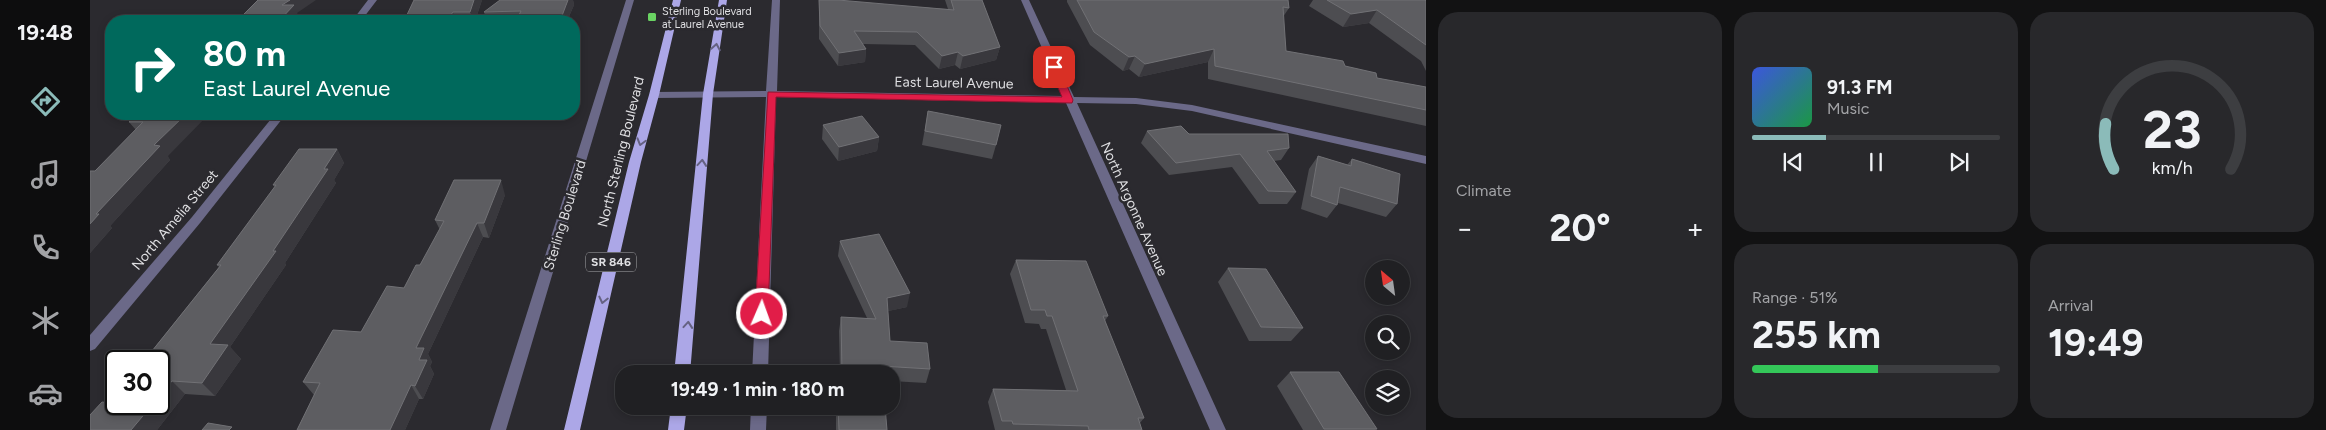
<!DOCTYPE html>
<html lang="en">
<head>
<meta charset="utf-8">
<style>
  :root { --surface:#202023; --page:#28282b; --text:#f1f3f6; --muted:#a2a3a6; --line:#3d3e41; --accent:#8bbbb9 }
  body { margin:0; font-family:Figtree,sans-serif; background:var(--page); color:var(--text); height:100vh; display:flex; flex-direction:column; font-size:19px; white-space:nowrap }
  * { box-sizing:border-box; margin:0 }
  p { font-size:16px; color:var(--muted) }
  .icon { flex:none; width:28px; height:28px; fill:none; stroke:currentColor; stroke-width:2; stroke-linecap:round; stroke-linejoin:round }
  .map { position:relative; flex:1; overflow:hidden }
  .drawer { display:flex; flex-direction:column; gap:12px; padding:12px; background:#121213; width:900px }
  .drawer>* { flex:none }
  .top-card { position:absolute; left:15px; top:15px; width:475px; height:105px; border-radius:20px; box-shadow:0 2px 8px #0003,0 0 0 1px var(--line); background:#00695c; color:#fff; overflow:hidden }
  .needle { width:32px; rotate:331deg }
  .tools { position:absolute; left:1275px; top:260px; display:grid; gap:10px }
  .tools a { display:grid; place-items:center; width:45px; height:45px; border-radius:50%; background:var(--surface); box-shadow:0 2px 8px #0003,0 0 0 1px var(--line); font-size:25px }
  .speed { position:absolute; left:15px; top:350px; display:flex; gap:10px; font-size:25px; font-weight:700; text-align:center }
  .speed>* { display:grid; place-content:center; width:65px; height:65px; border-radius:50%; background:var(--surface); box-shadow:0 2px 8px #0003,0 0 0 1px var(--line); line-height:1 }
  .speed .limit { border:2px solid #111; border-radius:8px; background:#fff; color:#111 }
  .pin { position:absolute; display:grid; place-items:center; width:42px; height:42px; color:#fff; margin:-21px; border-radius:10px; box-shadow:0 2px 8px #0006 }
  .me { position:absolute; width:55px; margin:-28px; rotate:2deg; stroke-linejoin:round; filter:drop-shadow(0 0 4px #0008) }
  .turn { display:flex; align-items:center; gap:18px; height:105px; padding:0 15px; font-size:22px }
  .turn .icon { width:65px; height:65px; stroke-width:2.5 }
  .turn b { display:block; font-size:35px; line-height:42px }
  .big { font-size:38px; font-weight:700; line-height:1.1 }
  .drawer .widget { flex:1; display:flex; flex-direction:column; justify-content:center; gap:8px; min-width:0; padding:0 18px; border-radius:20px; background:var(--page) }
  .drawer .dial { align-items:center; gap:0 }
  .dial svg { height:130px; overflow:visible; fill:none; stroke:var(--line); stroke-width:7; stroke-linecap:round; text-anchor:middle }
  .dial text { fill:var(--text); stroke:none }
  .song { display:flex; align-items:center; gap:15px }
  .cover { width:60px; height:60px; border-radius:8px; background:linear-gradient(135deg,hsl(230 70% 55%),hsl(140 70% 35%)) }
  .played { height:5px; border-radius:2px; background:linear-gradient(90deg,var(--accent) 30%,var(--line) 30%) }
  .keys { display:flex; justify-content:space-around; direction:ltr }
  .heat { display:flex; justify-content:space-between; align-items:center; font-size:28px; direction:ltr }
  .charge { height:8px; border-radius:4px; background:linear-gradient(90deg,#34c759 51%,var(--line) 0) }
  .drawer .tiles { flex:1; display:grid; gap:12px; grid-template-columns:repeat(3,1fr) }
  .widget:first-child { grid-row:span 2 }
  .trip { position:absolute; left:525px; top:365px; width:285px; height:50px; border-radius:20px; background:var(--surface); box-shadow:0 2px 8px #0003,0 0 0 1px var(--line); font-weight:700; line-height:50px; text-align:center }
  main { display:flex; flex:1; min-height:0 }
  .dock { display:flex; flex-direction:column; width:90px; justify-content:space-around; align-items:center; background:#0d0d0e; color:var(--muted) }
  .dock .icon { width:35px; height:35px }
  .dock .active { color:var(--accent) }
  .dock b { font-size:22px; color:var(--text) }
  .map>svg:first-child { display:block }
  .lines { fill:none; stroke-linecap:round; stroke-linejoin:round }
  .minor { fill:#6b6988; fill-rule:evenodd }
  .major { fill:#aca7e7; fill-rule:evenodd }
  .wall { fill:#4d4d51 }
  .shaded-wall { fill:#39383d }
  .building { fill:#5d5d61; stroke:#717175 }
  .oneway { stroke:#656282 }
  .route { fill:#e11d48; stroke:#92132f }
  .poi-dot { fill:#6ad363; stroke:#2b2a2f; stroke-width:2 }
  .labels { text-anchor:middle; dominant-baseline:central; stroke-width:5; stroke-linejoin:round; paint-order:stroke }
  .far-poi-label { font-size:11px; fill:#dfdfe2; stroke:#2b2a2f; text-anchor:start }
  .shield { fill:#2b2a2f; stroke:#a9a9ac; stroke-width:1 }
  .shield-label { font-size:12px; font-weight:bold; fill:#dfdfe2 }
  .street-label { font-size:14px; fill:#dfdfe2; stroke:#2b2a2f }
</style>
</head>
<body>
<main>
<nav class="dock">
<b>19:48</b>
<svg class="icon active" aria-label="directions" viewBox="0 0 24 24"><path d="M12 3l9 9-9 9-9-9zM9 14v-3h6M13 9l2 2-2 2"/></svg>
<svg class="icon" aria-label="music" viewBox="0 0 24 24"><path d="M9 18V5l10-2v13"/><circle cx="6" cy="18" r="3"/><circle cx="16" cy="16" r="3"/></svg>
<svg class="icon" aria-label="phone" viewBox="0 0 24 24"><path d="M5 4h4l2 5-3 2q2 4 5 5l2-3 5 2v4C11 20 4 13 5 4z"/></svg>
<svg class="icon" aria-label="climate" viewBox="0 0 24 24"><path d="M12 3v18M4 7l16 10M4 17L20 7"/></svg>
<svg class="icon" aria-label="car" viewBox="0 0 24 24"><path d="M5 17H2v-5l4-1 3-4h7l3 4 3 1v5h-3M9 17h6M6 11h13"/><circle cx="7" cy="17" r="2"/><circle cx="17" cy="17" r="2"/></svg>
</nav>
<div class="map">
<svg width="1336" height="430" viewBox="0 0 1336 430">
  <rect width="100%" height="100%" fill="#2b2a2f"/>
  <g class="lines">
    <!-- minor -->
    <path class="minor" d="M278,0h9l-16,21h-9z
      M536,0h8l-128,430h-16z
      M682,0h8l-3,91 286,5 -42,-96h8l45,97 62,1 56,7 234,51v8l-234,-53 -56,-7 -59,-1 149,327h-16l-144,-327 -290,-6 -8,277h-16l14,-277 -112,1 -5,-3 5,-3 112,-1z
      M185,114h11l-86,109 -105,126 -5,2v-16l102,-118z
      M661,406h16l-1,24h-16z"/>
    <!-- major -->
    <path class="major" d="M583,0h8l-22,95 -18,67 -61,268h-16l65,-268 20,-67z
      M629,0h8l-14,94 -23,280h-16l29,-280z
      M581,406h16l-3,24h-16z"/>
  </g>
  <!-- wall -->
  <path class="wall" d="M392,0l-7,21h-83l13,-2z
    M410,0h73l1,5 -7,16h-80l-3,-9z
    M729,0l129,9 -3,-9h37l18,47 -4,13 -36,9 -5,-4 -16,4 -24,-24 -52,-1 3,5 -1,13 -27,4 -19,-27z
    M977,0h221l1,8 -6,9 3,34 59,15 32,12 49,9v39l-218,-47v-17l-69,15 -10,-8 -6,2 -33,-26 -23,-43z
    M1223,0h112l1,1v70l-5,-10 -52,-38 -26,4 -34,-21z
    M838,111l68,34 -4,14 -70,-14z
    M48,114l32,46 -60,66 2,2 -22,25v-82h5l41,-41 -7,-8z
    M733,125l56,12 -2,14 -39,10 -16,-22z
    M1057,131l42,3 100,14 -8,12 -7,1 22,31 -9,12h-28l-27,-37 -63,8 -28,-32z
    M247,149l7,14 -10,17 2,3 -51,80 1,2 -56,82 11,12 -26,37 -30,-2 -28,36h-67l20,-27 109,-136 -2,-2 58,-78 -2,-2z
    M1228,156l29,9 5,-6 45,45 -11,13 -48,-14 -1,2 -10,13 -26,-9 8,-40z
    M415,195l-16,43 -6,-1 -55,117 4,8 -2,4 4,8 -11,25h-4l-14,31h-108l17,-35 -11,-13 58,-50 43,-44 16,-23 20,-35 -5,-10z
    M750,241l67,66 -19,4 2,30 40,28 -4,14 -35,-2v-7h-51l-1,-43 2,-14 26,1 -29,-62z
    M926,260l92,56 -3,5 39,97 -4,5 2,7h-147l-7,-28 5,-13 73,1 -20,-61h-5l-2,-5 -14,-1 -15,-49z
    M1138,268l75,60 -12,13h-42l-31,-59z
    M1200,372l87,57 -2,1h-72l-26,-44z
    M747,406h48l2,24h-51v-13z"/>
  <!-- shaded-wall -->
  <path class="shaded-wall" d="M200,0h26l-19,13 3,5 -2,3h-19l3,-16z
    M384,0h8l-7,21h-2l-3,-9z
    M478,0h5l1,5 -7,16h-7z
    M1287,10l-8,13 -26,4 8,-13z
    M363,12l2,9h-8z
    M910,47l-4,13 -36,9 3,-13z
    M776,49l-1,13 -27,4 1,-13z
    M1124,49l-6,13 -69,15 6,-13z
    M868,52l-3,13 -16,4 3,-13z
    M1045,56l-6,13 -6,2 6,-14z
    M96,114h23l-41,42 2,4 -60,66 2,2 -22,25v-29l6,-10 58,-69z
    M789,137l-2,14 -39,10 1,-14z
    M247,149l7,14 -10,17 2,3 -51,80 1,2 -56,82 11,12 -26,37 -13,-13 8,-39 63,-93z
    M411,180l4,15 -16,43 -5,-15z
    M387,223l6,14 -55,117 4,8 -2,4 4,8 -11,25 -8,-13 4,-26 -3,-12z
    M820,293l-3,14 -23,5 3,-14z
    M82,381l13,13 -28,36h-26l22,-26h6v-8z
    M321,385l8,14 -14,31h-15z"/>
  <!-- building -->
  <path class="building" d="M168,0h32l-8,5h12l-15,16h-42z
    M324,0h60l-4,12h-17l-6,9h-55l2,-2h11z
    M410,0h68l-8,21h-44l5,-10 -37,1z
    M729,0h19l116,10 -3,-10h31l18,47 -37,9 -5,-4 -16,4 -25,-24 -63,-1 12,18 -27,4 -19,-27z
    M987,0h211l1,8 -6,-1 3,44 57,10 2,5 31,7 1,5 49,9v23l-211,-44 -1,-17 -69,15 -10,-8 -6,1 -35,-25z
    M1237,0h98l1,1v44l-49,-35 -26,4z
    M838,111l73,14 -5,20 -71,-14z
    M48,114h48l-32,31 6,1 -64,68h3l-9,10v-53h5l48,-49h-14z
    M772,116l17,21 -40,10 -16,-22z
    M1091,126l8,8h99l1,14 -22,3 29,41 -28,-1 -28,-37 -64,9 -29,-32z
    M209,149h38l-13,20h4l-55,82h3l-66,93 18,1 -26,38 -30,-2 -13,15v-35h-15l77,-96h-4l59,-80h-3z
    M1228,156l33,10 1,-7 48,15 -3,30 -57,-17 -3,18 -26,-9z
    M364,180h47l-17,43h-7l-61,125h8l-5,12h8l-12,26 -4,-1 -21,45h-93l23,-47 -17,-1 30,-52 28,2 26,-46 17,2 12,-23h4l24,-44 -9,-1z
    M789,234l31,59 -23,5 3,43 37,2 3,26 -49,-3 1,8h-40l-1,-57 35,2 -36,-78z
    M926,260l70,1 22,55h-5l41,102h-6l4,12h-53l-1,-4 -75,-2 -1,-3h-10l-9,-32 85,2 -26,-75h-5l-2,-6h-14z
    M1138,268l38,1 37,59 -42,-1z
    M1200,372h49l38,57h-53z
    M26,396v8h37l-22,26h-41v-15l12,-13 8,1z
    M748,406h47l2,24h-48z
    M118,423l24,4 -3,3h-27z"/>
  <!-- one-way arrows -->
  <defs><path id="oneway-chevron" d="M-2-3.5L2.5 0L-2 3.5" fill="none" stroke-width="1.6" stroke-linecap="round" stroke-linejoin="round" transform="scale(1.25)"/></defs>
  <g class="oneway">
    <use href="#oneway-chevron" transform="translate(626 47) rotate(-80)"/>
    <use href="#oneway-chevron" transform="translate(551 142) rotate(106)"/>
    <use href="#oneway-chevron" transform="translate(612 163) rotate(-85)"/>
    <use href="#oneway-chevron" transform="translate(513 300) rotate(103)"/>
    <use href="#oneway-chevron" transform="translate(598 325) rotate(-85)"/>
  </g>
  <!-- route -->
  <path class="route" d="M964,64l5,3 14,33 -1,3 -296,-6 -8,217 -2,4h-9l-2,-4 13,-222 294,5 -13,-30z"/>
  <!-- markers -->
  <rect class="poi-dot" x="557" y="12" width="10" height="10" rx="2.5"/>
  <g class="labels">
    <!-- far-poi labels -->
    <g class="far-poi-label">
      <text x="572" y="11">Sterling Boulevard<tspan x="572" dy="13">at Laurel Avenue</tspan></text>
    </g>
    <!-- shield labels -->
    <rect class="shield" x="496" y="252.5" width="50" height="19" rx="4"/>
    <g class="shield-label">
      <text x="521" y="262">SR 846</text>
    </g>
    <!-- street labels -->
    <g class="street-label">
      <text transform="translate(864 83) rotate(1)">East Laurel Avenue</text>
      <text transform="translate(531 152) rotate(-76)">North Sterling Boulevard</text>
      <text transform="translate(1044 209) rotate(66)">North Argonne Avenue</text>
      <text transform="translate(475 215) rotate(-73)">Sterling Boulevard</text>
      <text transform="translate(85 220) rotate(-50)">North Amelia Street</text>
    </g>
  </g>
</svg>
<div class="tools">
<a><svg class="needle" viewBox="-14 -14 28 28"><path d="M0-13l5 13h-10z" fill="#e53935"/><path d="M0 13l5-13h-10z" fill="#a2a3a6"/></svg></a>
<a><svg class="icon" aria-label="search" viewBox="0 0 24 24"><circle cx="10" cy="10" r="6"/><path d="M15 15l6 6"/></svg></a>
<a><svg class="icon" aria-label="layers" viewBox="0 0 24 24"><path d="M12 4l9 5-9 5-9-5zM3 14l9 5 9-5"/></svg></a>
</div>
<div class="speed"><div class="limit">30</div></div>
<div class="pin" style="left:964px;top:67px;background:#d93025"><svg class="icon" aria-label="arrive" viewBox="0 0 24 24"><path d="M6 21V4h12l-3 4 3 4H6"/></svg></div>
<svg class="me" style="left:672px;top:314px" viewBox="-20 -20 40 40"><circle r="17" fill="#e11d48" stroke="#fff" stroke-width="3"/><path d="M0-11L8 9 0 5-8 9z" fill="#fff"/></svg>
<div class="trip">19:49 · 1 min · 180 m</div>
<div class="top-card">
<div class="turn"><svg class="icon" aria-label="right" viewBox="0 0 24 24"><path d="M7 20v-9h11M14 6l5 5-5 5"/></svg><div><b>80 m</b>East Laurel Avenue</div></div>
</div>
</div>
<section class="drawer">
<div class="tiles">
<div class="widget"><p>Climate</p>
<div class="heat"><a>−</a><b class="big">20°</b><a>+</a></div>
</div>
<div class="widget">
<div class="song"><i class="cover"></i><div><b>91.3 FM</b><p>Music</p></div></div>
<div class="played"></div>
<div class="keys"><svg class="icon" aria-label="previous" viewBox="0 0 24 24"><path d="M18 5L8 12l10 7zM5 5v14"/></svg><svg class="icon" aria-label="pause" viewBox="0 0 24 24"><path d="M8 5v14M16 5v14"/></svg><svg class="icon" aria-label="next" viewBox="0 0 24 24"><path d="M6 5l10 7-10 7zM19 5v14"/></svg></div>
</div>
<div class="widget dial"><svg viewBox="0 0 100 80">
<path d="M14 69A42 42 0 1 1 86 69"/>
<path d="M14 69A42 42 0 0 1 9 41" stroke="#8bbbb9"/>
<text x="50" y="56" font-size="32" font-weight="700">23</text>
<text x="50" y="72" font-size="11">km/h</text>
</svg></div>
<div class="widget"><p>Range · 51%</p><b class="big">255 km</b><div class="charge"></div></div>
<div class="widget"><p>Arrival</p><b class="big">19:49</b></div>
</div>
</section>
</main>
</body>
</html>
